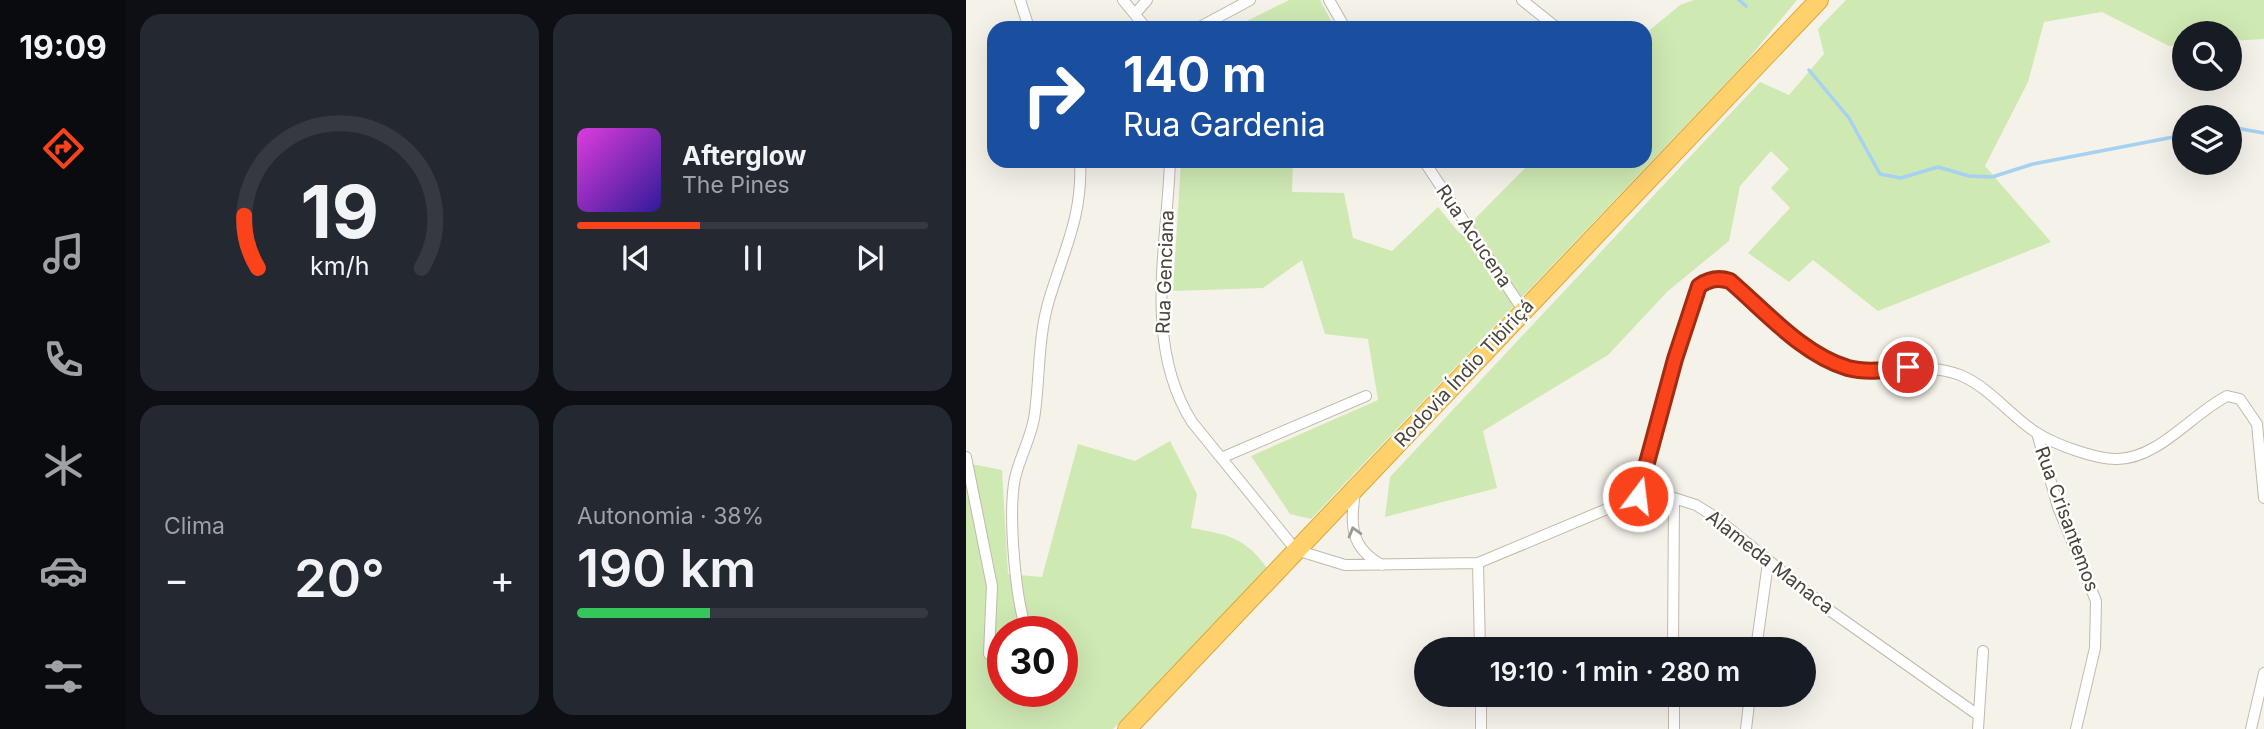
<!DOCTYPE html>
<html lang="pt">
<head>
<meta charset="utf-8">
<style>
  :root { --surface:#171b24; --page:#242831; --text:#f1f3f6; --muted:#9ea1a6; --line:#363941; --accent:#fa431b }
  body { margin:0; font-family:Inter,sans-serif; background:var(--page); color:var(--text); height:100vh; display:flex; flex-direction:column; font-size:26px; white-space:nowrap }
  * { box-sizing:border-box; margin:0 }
  p { font-size:23px; color:var(--muted) }
  .icon { flex:none; width:38px; height:38px; fill:none; stroke:currentColor; stroke-width:2; stroke-linecap:round; stroke-linejoin:round }
  .map { position:relative; flex:1; overflow:hidden }
  .details { display:flex; flex-direction:column; gap:14px; padding:14px; background:#0d0f14; width:840px }
  .details>* { flex:none }
  .banner { position:absolute; left:21px; top:21px; width:665px; height:147px; border-radius:21px; box-shadow:0 7px 28px #0002; background:#1a4fa0; color:#fff; overflow:hidden }
  .fabs { position:absolute; left:1206px; top:21px; display:grid; gap:14px }
  .fabs a { display:grid; place-items:center; width:70px; height:70px; border-radius:50%; background:var(--surface); box-shadow:0 7px 28px #0002; font-size:35px }
  .speed { position:absolute; left:21px; top:616px; display:flex; gap:14px; font-size:35px; font-weight:700; text-align:center }
  .speed>* { display:grid; place-content:center; width:91px; height:91px; border-radius:50%; background:var(--surface); box-shadow:0 7px 28px #0002; line-height:1 }
  .speed .limit { border:10px solid #d22; background:#fff; color:#111 }
  .pin { position:absolute; display:grid; place-items:center; width:60px; height:60px; color:#fff; margin:-30px; border:4px solid #fff; border-radius:50%; box-shadow:0 2px 7px #0007 }
  .me { position:absolute; width:77px; margin:-38px; rotate:15deg; stroke-linejoin:round; filter:drop-shadow(0 0 5px #0008) }
  .turn { display:flex; align-items:center; gap:24px; height:147px; padding:0 21px; font-size:32px }
  .turn .icon { width:91px; height:91px; stroke-width:2.5 }
  .turn b { display:block; font-size:49px; line-height:60px }
  .big { font-size:52px; font-weight:600; line-height:1.1 }
  .details .card { flex:1; display:flex; flex-direction:column; justify-content:center; gap:10px; min-width:0; padding:0 24px; border-radius:21px; background:var(--page) }
  .details .dial { align-items:center; gap:0 }
  .dial svg { height:182px; overflow:visible; fill:none; stroke:var(--line); stroke-width:7; stroke-linecap:round; text-anchor:middle }
  .dial text { fill:var(--text); stroke:none }
  .song { display:flex; align-items:center; gap:21px }
  .cover { width:84px; height:84px; border-radius:10px; background:linear-gradient(135deg,hsl(300 70% 55%),hsl(250 70% 35%)) }
  .played { height:7px; border-radius:4px; background:linear-gradient(90deg,var(--accent) 35%,var(--line) 35%) }
  .keys { display:flex; justify-content:space-around; direction:ltr }
  .heat { display:flex; justify-content:space-between; align-items:center; font-size:38px; direction:ltr }
  .charge { height:10px; border-radius:5px; background:linear-gradient(90deg,#34c759 38%,var(--line) 0) }
  .details .tiles { flex:1; display:grid; gap:14px; grid-template-columns:repeat(2,1fr) }
  .trip { position:absolute; left:448px; top:637px; width:402px; height:70px; border-radius:35px; background:var(--surface); box-shadow:0 7px 28px #0002; font-weight:600; line-height:70px; text-align:center }
  main { display:flex; flex:1; min-height:0 }
  .menu { display:flex; flex-direction:column; width:126px; justify-content:space-around; align-items:center; background:#090b0e; color:var(--muted) }
  .menu .icon { width:49px; height:49px }
  .menu .active { color:var(--accent) }
  .menu b { font-size:32px; color:var(--text) }
  .map>svg:first-child { display:block }
  .green { fill:#cfe9b3; fill-rule:evenodd }
  .lines { fill:none; stroke-linecap:round; stroke-linejoin:round }
  .stream { stroke:#a7d1f1; stroke-width:3.5 }
  .street-casing { stroke:#c1baac; stroke-width:12 }
  .highway-casing { stroke:#dea73a; stroke-width:20 }
  .street { stroke:#fff; stroke-width:10 }
  .highway { stroke:#fed16c; stroke-width:18 }
  .oneway { stroke:#9b9892 }
  .route-casing { stroke:#a22c12; stroke-width:18 }
  .route { stroke:#fa431b; stroke-width:12 }
  .labels { text-anchor:middle; dominant-baseline:central; stroke-width:5; stroke-linejoin:round; paint-order:stroke }
  .street-label { font-size:19px; fill:#494338; stroke:#fff }
</style>
</head>
<body>
<main>
<nav class="menu">
<b>19:09</b>
<svg class="icon active" aria-label="directions" viewBox="0 0 24 24"><path d="M12 3l9 9-9 9-9-9zM9 14v-3h6M13 9l2 2-2 2"/></svg>
<svg class="icon" aria-label="music" viewBox="0 0 24 24"><path d="M9 18V5l10-2v13"/><circle cx="6" cy="18" r="3"/><circle cx="16" cy="16" r="3"/></svg>
<svg class="icon" aria-label="phone" viewBox="0 0 24 24"><path d="M5 4h4l2 5-3 2q2 4 5 5l2-3 5 2v4C11 20 4 13 5 4z"/></svg>
<svg class="icon" aria-label="climate" viewBox="0 0 24 24"><path d="M12 3v18M4 7l16 10M4 17L20 7"/></svg>
<svg class="icon" aria-label="car" viewBox="0 0 24 24"><path d="M5 17H2v-5l4-1 3-4h7l3 4 3 1v5h-3M9 17h6M6 11h13"/><circle cx="7" cy="17" r="2"/><circle cx="17" cy="17" r="2"/></svg>
<svg class="icon" aria-label="filters" viewBox="0 0 24 24"><path d="M4 7h16M4 17h16"/><circle cx="9" cy="7" r="2"/><circle cx="15" cy="17" r="2"/></svg>
</nav>
<section class="details">
<div class="tiles">
<div class="card dial"><svg viewBox="0 0 100 80">
<path d="M14 69A42 42 0 1 1 86 69"/>
<path d="M14 69A42 42 0 0 1 8 46" stroke="#fa431b"/>
<text x="50" y="56" font-size="32" font-weight="700">19</text>
<text x="50" y="72" font-size="11">km/h</text>
</svg></div>
<div class="card">
<div class="song"><i class="cover"></i><div><b>Afterglow</b><p>The Pines</p></div></div>
<div class="played"></div>
<div class="keys"><svg class="icon" aria-label="previous" viewBox="0 0 24 24"><path d="M18 5L8 12l10 7zM5 5v14"/></svg><svg class="icon" aria-label="pause" viewBox="0 0 24 24"><path d="M8 5v14M16 5v14"/></svg><svg class="icon" aria-label="next" viewBox="0 0 24 24"><path d="M6 5l10 7-10 7zM19 5v14"/></svg></div>
</div>
<div class="card"><p>Clima</p>
<div class="heat"><a>−</a><b class="big">20°</b><a>+</a></div>
</div>
<div class="card"><p>Autonomia · 38%</p><b class="big">190 km</b><div class="charge"></div></div>
</div>
</section>
<div class="map">
<svg width="1298" height="729" viewBox="0 0 1298 729">
  <rect width="100%" height="100%" fill="#f5f2ea"/>
  <!-- green -->
  <path class="green" d="M323,0h31l15,28h-102z
    M728,0h103l-52,63 -434,456 -21,-5 -39,-58 127,-56 -10,-61 -43,-5 -23,-74 -39,28 -90,3 8,-130h112l-1,31 52,1 9,45 39,13 46,-44 22,27 72,-73h113v-127l35,-29z
    M880,0h418v39l-34,2v-8h-46v12l-15,1 -67,-34 -58,10 -16,60 -43,84 66,76 -173,69 -65,-51 -24,22 -41,-29 42,-45 -19,-20 18,-19 -18,-18 -31,35 -11,55 -61,50 -60,64 -125,76 14,57 -112,29 5,-40 370,-395 29,13 35,-41 -6,-25z
    M204,441l27,53 -6,34c35,6 54,9 76,40l-154,161h-147v-266l36,7 6,104 34,3 36,-133 57,17zM37,632h59v59h-59z"/>
  <g class="lines">
    <!-- stream -->
    <path class="stream" d="M773,0l7,6
      M843,70l40,48 31,56 21,4 37,-11 31,9 23,1 41,-13 151,-29
      M1264,127l34,6"/>
    <!-- street casing -->
    <g class="street-casing">
      <path id="street" d="M54,0l9,28
        M157,0l23,28
        M363,0l16,28
        M556,0l35,28
        M169,14l12,-14
        M232,28l52,-28
        M204,161c-3,86 -27,184 22,261l104,128 49,15 133,-2 160,-67 36,2 22,7 19,12 117,95 146,103
        M458,161l99,149
        M1071,433l21,74 38,94 -1,47 -19,81
        M0,457l26,129 -3,68 7,7h7
        M255,458l145,-62
        M389,492c-5,32 -5,56 27,73
        M672,496l37,-137 24,-73c10,-7 19,-9 31,-5 31,27 63,61 100,80 41,21 88,-3 130,14 31,13 50,41 77,58 17,11 60,27 81,26 41,-1 74,-45 109,-63l13,3 17,25 7,74
        M512,563l2,86
        M61,632c-12,-33 -19,-120 -12,-154 5,-22 18,-44 20,-66 5,-38 3,-75 14,-112 15,-50 34,-85 31,-139
        M707,649l1,-151
        M790,649l12,-86
        M515,695v34
        M708,695v34
        M780,729l4,-34
        M1012,729l5,-78
        M1285,729l13,-56"/>
    </g>
    <!-- highway casing -->
    <g class="highway-casing">
      <path id="highway" d="M161,729l692,-729"/>
    </g>
    <!-- street -->
    <use href="#street" class="street"/>
    <!-- highway -->
    <use href="#highway" class="highway"/>
  </g>
  <!-- one-way arrows -->
  <defs><path id="oneway-chevron" d="M-2-3.5L2.5 0L-2 3.5" fill="none" stroke-width="1.6" stroke-linecap="round" stroke-linejoin="round" transform="scale(1.75)"/></defs>
  <use class="oneway" href="#oneway-chevron" transform="translate(388 532) rotate(-106)"/>
  <g class="lines">
    <!-- route casing -->
    <g class="route-casing">
      <path id="route" d="M672,496l37,-137 24,-73c10,-7 19,-9 31,-5 35,30 73,74 118,87 19,5 40,2 60,-1"/>
    </g>
    <!-- route -->
    <use href="#route" class="route"/>
  </g>
  <g class="labels">
    <!-- street labels -->
    <g class="street-label">
      <text transform="translate(508 236) rotate(56)">Rua Acucena</text>
      <text transform="translate(199 272) rotate(-88)">Rua Genciana</text>
      <text transform="translate(498 373) rotate(-47)">Rodovia Índio Tibiriçá</text>
      <text transform="translate(1101 519) rotate(70)">Rua Crisantemos</text>
      <text transform="translate(804 562) rotate(38)">Alameda Manaca</text>
    </g>
  </g>
</svg>
<div class="fabs">
<a><svg class="icon" aria-label="search" viewBox="0 0 24 24"><circle cx="10" cy="10" r="6"/><path d="M15 15l6 6"/></svg></a>
<a><svg class="icon" aria-label="layers" viewBox="0 0 24 24"><path d="M12 4l9 5-9 5-9-5zM3 14l9 5 9-5"/></svg></a>
</div>
<div class="speed"><div class="limit">30</div></div>
<div class="pin" style="left:942px;top:367px;background:#d93025"><svg class="icon" aria-label="arrive" viewBox="0 0 24 24"><path d="M6 21V4h12l-3 4 3 4H6"/></svg></div>
<svg class="me" style="left:672px;top:496px" viewBox="-20 -20 40 40"><circle r="17" fill="#fa431b" stroke="#fff" stroke-width="3"/><path d="M0-11L8 9 0 5-8 9z" fill="#fff"/></svg>
<div class="trip">19:10 · 1 min · 280 m</div>
<div class="banner">
<div class="turn"><svg class="icon" aria-label="right" viewBox="0 0 24 24"><path d="M7 20v-9h11M14 6l5 5-5 5"/></svg><div><b>140 m</b>Rua Gardenia</div></div>
</div>
</div>
</main>
</body>
</html>
